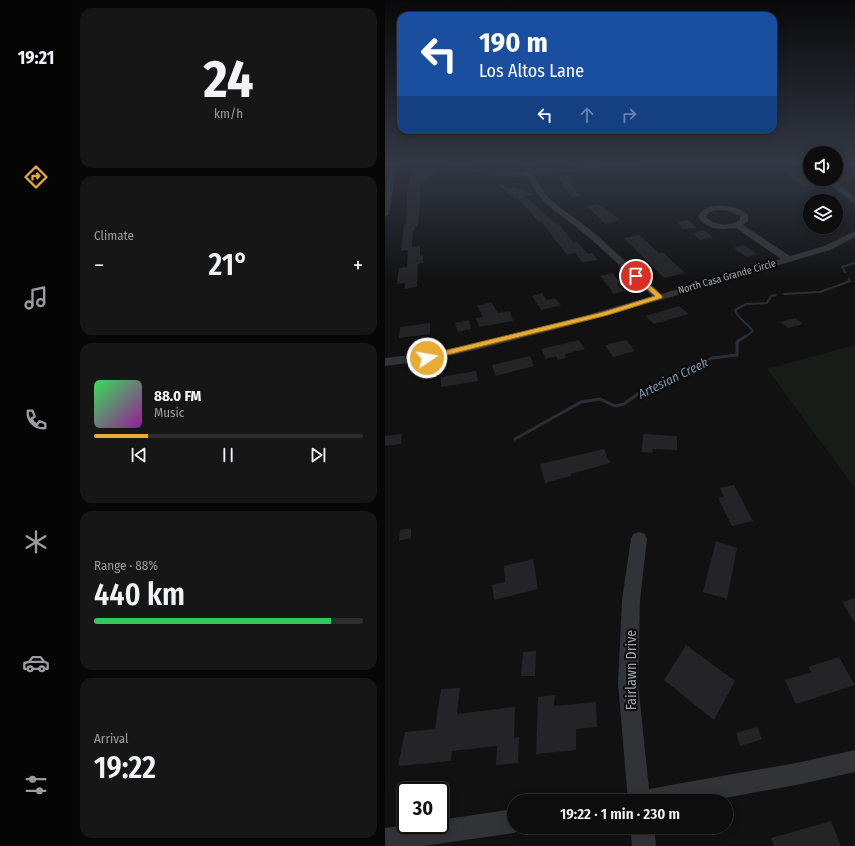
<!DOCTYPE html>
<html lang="en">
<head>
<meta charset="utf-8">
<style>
  :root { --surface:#0d0d0e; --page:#161617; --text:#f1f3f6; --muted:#9a9c9e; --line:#2d2d2e; --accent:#e8ab33 }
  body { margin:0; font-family:"Fira Sans Condensed",sans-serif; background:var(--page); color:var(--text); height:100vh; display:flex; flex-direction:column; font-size:15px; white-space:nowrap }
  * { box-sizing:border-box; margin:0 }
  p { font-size:13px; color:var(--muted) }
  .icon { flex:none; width:22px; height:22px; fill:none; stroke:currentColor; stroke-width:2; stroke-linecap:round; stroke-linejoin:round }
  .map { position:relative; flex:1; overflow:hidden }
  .side { display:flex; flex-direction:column; gap:8px; padding:8px; background:#070708; width:313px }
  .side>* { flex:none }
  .guide { position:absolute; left:12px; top:12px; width:380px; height:122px; border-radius:12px; box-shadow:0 2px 10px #0003,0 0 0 1px var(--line); background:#1a4fa0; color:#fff; overflow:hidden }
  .tools { position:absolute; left:418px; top:146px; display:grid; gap:8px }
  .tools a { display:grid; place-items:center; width:40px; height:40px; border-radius:50%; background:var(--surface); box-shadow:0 2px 10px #0003,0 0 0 1px var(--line); font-size:20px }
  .speed { position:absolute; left:12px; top:782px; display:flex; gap:8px; font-size:20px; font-weight:700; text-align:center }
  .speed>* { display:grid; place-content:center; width:52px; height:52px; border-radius:50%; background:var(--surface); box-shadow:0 2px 10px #0003,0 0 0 1px var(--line); line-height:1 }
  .speed .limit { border:2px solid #111; border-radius:6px; background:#fff; color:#111 }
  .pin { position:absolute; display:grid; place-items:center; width:34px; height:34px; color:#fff; margin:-17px; border:2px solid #fff; border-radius:50%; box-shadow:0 1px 4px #0007 }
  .me { position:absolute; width:44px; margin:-22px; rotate:78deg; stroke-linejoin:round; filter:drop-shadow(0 0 3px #0008) }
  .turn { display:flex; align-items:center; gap:14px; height:84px; padding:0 16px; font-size:18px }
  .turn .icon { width:52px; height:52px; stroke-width:2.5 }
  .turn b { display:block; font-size:28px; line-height:34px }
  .lanes { display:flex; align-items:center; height:38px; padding:0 16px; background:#0003; justify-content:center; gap:20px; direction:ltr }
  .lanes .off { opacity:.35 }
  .big { font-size:30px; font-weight:600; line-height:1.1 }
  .side .tile { flex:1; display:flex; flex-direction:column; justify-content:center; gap:6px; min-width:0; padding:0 14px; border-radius:12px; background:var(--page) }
  .side .dial { align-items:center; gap:0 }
  .dial b { font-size:52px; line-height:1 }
  .song { display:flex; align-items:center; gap:12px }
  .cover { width:48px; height:48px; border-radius:6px; background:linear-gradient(135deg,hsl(130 70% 55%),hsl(300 70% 35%)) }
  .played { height:4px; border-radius:2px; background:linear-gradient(90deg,var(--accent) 20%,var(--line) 20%) }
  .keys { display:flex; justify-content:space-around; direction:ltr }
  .heat { display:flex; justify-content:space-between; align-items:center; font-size:22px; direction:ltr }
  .charge { height:6px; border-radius:3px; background:linear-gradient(90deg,#34c759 88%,var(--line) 0) }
  .trip { position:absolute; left:122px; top:794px; width:226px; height:40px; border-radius:20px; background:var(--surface); box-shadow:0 2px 10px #0003,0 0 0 1px var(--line); font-weight:600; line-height:40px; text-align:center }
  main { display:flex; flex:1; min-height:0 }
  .dock { display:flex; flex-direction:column; width:72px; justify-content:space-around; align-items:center; background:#050506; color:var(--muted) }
  .dock .icon { width:28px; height:28px }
  .dock .selected { color:var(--accent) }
  .dock b { font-size:18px; color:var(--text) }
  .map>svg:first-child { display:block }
  .green { fill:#171c18 }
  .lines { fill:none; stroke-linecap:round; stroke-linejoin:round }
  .stream-far1 { stroke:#282f35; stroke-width:2 }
  .stream { stroke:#282f35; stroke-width:3 }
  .building { fill:#242426 }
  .minor { fill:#323337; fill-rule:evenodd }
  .route { fill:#e8ab33; stroke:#976f21 }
  .labels { text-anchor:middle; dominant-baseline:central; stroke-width:4; stroke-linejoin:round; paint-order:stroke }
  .far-street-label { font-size:10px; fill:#a2a7b2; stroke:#0c0c0d }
  .water-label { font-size:13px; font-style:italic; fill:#7a95ac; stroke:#0c0c0d }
  .near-street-label { font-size:14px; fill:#a2a7b2; stroke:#0c0c0d }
</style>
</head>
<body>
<main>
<nav class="dock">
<b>19:21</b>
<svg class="icon selected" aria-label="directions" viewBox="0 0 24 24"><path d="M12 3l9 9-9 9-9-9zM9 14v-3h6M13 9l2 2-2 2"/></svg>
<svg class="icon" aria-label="music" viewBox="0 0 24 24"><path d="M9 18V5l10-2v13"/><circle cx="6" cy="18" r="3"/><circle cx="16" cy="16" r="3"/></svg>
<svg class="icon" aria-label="phone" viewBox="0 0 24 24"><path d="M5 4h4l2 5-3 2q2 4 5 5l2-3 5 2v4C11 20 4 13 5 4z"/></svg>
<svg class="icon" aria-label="climate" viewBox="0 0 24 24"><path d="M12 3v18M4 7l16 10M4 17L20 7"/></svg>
<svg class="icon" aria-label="car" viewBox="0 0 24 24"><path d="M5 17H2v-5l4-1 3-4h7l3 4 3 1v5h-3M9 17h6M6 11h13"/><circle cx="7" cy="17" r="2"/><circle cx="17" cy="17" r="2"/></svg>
<svg class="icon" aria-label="filters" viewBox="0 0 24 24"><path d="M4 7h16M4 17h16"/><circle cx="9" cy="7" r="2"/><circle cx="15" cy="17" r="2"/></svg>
</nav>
<section class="side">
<div class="tile dial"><b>24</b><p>km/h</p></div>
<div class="tile"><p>Climate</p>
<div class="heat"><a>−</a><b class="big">21°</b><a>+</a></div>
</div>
<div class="tile">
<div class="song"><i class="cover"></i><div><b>88.0 FM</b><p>Music</p></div></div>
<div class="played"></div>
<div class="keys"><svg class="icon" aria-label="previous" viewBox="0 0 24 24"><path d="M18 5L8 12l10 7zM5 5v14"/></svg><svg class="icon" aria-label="pause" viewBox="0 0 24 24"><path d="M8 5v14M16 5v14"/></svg><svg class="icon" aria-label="next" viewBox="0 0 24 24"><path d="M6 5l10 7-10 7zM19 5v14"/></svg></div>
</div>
<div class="tile"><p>Range · 88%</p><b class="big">440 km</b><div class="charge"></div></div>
<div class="tile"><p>Arrival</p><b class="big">19:22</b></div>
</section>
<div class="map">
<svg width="470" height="846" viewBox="0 0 470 846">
  <rect width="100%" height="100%" fill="#111112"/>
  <!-- green -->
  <path class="green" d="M470,345v143l-88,-119z"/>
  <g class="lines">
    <!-- stream-far1 -->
    <path class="stream-far1" d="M460,272l-3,-5 13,-4
      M399,294l36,-2 30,-11 -1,-2
      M360,337l8,-6c-6,-8 -15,-12 -18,-21l11,-6 21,-1 4,-7 5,-1"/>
    <!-- stream -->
    <path class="stream" d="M130,439l66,-37 19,-3 15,7 9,-2 22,-16 66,-30 25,-3v-13l9,-6"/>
  </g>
  <!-- building -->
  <path class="building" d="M29,168h24l-14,15h-3l-3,44h-3v3h-2l-1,17 8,-1v10l3,-1v8l-5,1 -1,23 -12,2v-6l-8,1 2,-16 8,-1 1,-17 -7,1 3,-27h2l1,-31 3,-22z
    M409,168l25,18 -15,1 -24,-18z
    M183,176l4,9 8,11 -9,1 -13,-20z
    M114,184l35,10 -9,2 31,28 2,-1 16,20 3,-1 11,12 4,-1 6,7 -16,2 -7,-9 -8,2 -27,-35 -2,1 -21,-24 -4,1z
    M213,204l2,2h2l18,14 -15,4 -18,-18z
    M304,220l7,8 -13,1 -6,-7z
    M319,230l9,7 -13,3 -8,-7z
    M254,235l20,18 4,-1 22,21 -21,5 -40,-40z
    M359,245l13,9 -10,3 -14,-9z
    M227,273l9,10 -4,1 7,7 -10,3 -14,-18z
    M157,293l4,7 9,-2 6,7 -20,5 -9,-14z
    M106,302l7,11 12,-2 3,10 -34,6 -3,-9 7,-1 -6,-11z
    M294,306l10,8 -35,10 -9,-8z
    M410,318l8,6 -15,4 -8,-6z
    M84,320l2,9 -13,3 -3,-9z
    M45,323v11l-31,4 1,-11z
    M194,340l6,9 -20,5 1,4 -8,2 -2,-4 -10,3 -5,-10z
    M241,340l9,11 -22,6 -8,-12z
    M145,356l4,10 -38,10 -4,-11z
    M91,371l2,10 -37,6v-10z
    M17,434l-1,10 -16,2v-10z
    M258,434l34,2v14l-24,-1 -1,4 -10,-1z
    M219,449l6,14 -39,11v2l-26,7 -5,-19z
    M349,485l19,36 -21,5 -14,-28 6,-1 -4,-9z
    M26,528v10l-12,3 1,-11z
    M331,541l21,7 -10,51 -24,-7z
    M148,559l5,30 -44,11 -2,-15 13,-3 -1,-16z
    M470,598v25l-13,-21z
    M301,645l49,36 -21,39 -50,-40z
    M151,651l-1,25h-14l2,-24z
    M454,657l16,28 -59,19 -11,-24 26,-8 -3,-5z
    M75,688l-3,26 58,-7 -1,31 5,-1 -1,26 -22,2 1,-19 -45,5 -1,10 -53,5 7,-34 30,-3 6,-40z
    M170,695l-1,11 42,-4 1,25 -21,2v21l-40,4 2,-57z
    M372,727l5,12 -22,7 -4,-13z
    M446,821l10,25h-67l-3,-8z"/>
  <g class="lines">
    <!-- minor -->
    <path class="minor" d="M6,163h6l-8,51 -4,2v-22z
      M58,163c14,0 26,4 40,7 14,2 29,3 44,2l-3,-9h6l3,8 89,-8h27l-3,2 -112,10c10,27 38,39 59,57 23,20 45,41 68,62l120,-35 -45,-31 -14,1 -9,-1 -10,-5 -5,-6c7,-17 39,-13 50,-2v6l-5,4 47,31 34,-10 31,-15v6l-25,13c-92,27 -184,55 -276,80 -56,14 -111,30 -169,36v-8c89,-8 182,-37 267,-62 -21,-20 -43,-41 -65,-60 -21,-19 -50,-32 -59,-60l-14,1 -30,-3zM331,210l14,1 10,5v4c-10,7 -25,6 -34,-3l2,-4z
      M414,163h7l4,3v5z
      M438,179c13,0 23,10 32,19v6z
      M254,532l6,2 2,5 -7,61 -2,83 11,106 152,-27 54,-12v22l-54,12 -92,17h-81l-10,-118 4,-83 9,-61 2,-5z
      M129,809v18h9l-1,2 -8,4 -90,13h-39v-18l22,-3h33v-5z
      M245,827h24l2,19h-24z"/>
  </g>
  <!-- sky -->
  <linearGradient id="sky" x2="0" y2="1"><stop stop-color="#09090a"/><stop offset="0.58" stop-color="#323844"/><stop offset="1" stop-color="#323844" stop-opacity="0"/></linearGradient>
  <rect width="470" height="282" fill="url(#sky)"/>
  <!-- route -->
  <path class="route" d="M249,274h4l24,22v2l-54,17 -181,45 -4,-2 4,-3 176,-43 52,-16 -21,-19z"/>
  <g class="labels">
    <!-- far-street labels -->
    <g class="far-street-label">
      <text transform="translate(342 277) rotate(-16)">North Casa Grande Circle</text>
    </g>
    <!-- water labels -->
    <g class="water-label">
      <text transform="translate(288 378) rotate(-26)">Artesian Creek</text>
    </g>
    <!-- near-street labels -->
    <g class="near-street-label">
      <text transform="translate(246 670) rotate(-90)">Fairlawn Drive</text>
    </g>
  </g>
</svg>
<div class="tools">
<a><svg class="icon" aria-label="sound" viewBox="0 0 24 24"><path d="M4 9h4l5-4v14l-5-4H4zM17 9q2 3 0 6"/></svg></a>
<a><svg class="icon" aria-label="layers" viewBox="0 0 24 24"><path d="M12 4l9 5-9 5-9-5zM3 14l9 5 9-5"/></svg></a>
</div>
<div class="speed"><div class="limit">30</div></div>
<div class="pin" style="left:251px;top:276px;background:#d93025"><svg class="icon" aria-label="arrive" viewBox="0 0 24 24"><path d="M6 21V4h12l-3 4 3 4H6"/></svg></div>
<svg class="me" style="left:42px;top:358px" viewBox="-20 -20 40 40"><circle r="17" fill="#e8ab33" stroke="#fff" stroke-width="3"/><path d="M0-11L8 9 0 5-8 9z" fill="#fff"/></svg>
<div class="trip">19:22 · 1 min · 230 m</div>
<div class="guide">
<div class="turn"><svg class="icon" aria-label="left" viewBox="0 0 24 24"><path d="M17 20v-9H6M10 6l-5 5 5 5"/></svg><div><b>190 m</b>Los Altos Lane</div></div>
<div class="lanes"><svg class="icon" aria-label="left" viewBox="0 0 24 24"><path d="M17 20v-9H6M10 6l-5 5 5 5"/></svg><svg class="icon off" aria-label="ahead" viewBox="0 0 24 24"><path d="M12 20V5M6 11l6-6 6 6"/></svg><svg class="icon off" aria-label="right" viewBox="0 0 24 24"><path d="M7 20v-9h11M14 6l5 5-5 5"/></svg></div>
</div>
</div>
</main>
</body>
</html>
